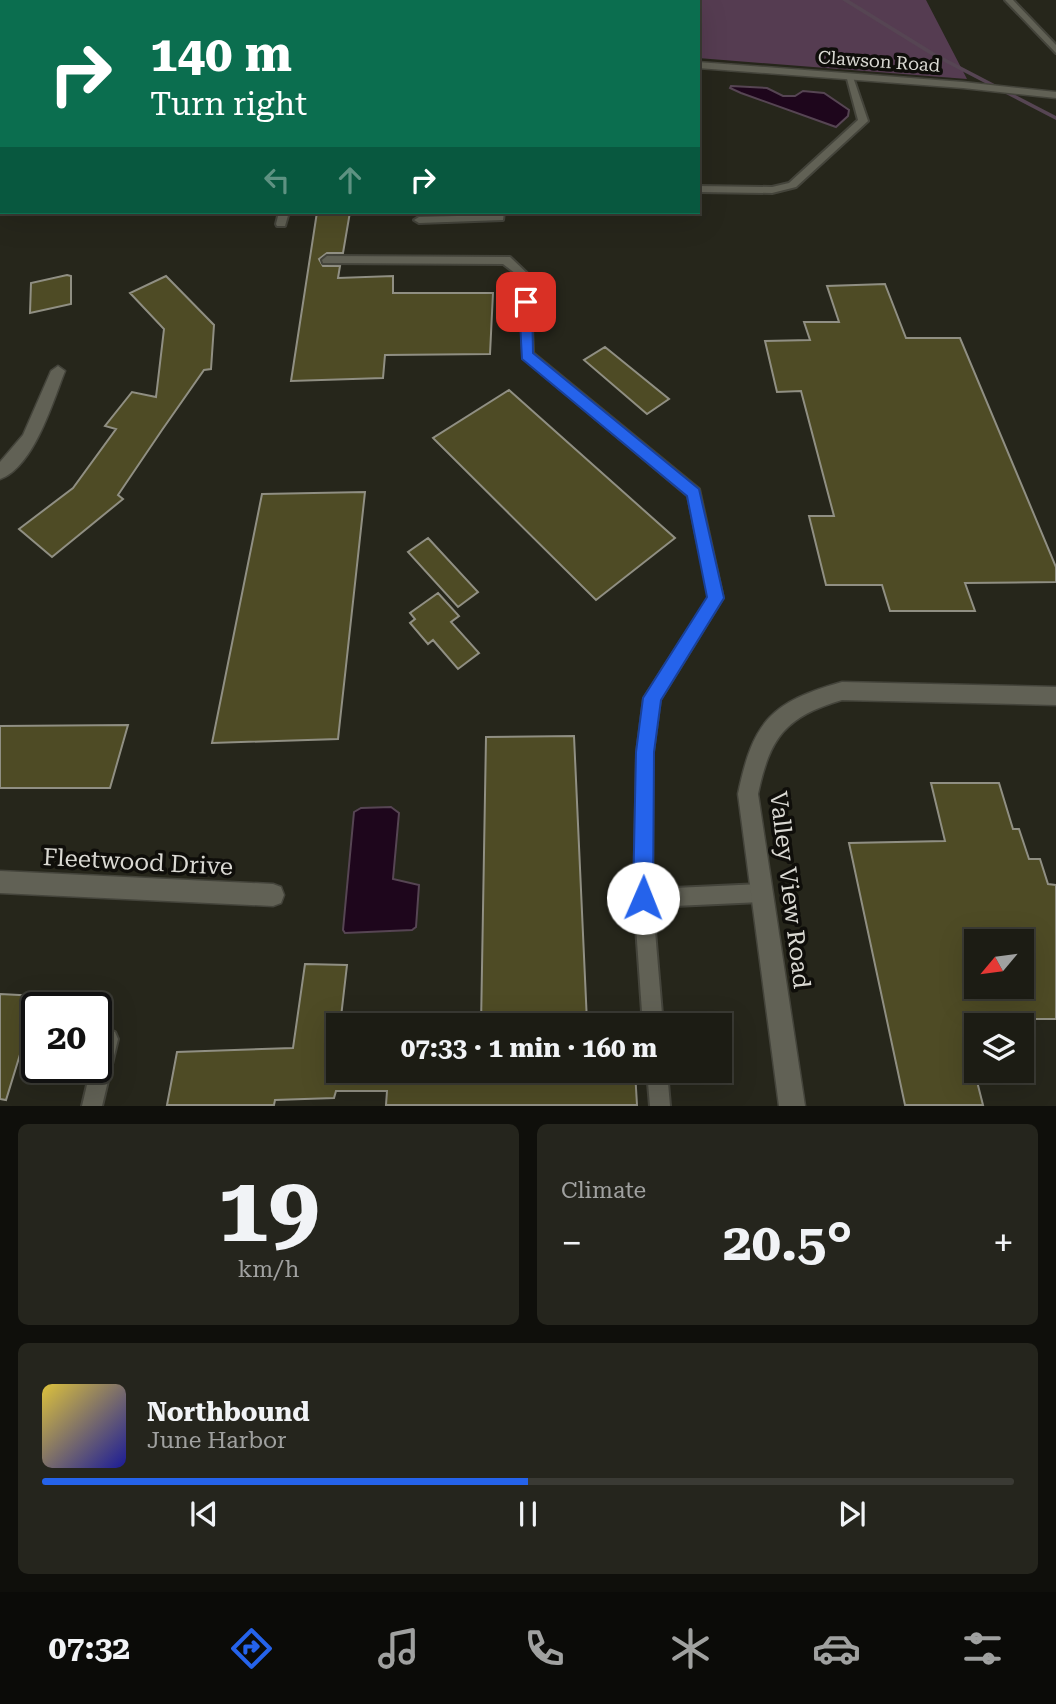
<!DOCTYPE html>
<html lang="en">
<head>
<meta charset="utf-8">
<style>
  :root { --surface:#1c1c14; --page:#25251d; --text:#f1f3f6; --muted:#a0a1a0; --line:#3a3a34; --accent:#2563eb }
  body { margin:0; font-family:"Roboto Serif",serif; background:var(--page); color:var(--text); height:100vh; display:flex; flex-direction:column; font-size:26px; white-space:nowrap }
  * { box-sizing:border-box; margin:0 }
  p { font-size:23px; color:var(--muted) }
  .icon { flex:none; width:38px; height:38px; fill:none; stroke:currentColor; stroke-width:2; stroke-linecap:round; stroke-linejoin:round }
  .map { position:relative; height:1106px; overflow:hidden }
  .panel { display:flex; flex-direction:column; gap:18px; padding:18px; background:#0f0f0b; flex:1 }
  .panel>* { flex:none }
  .guide { position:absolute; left:0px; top:0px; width:700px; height:214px; box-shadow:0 7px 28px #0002,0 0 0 2px var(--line); background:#0b6e4f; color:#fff; overflow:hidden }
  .needle { width:46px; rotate:241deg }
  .buttons { position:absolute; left:964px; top:929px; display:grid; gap:14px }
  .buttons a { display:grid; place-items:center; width:70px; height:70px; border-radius:0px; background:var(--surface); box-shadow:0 7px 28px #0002,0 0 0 2px var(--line); font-size:35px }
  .speed { position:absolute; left:21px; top:992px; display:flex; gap:14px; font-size:35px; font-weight:700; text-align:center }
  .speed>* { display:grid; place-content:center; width:91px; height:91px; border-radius:50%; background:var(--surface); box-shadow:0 7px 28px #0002,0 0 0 2px var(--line); line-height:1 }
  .speed .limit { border:4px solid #111; border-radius:10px; background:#fff; color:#111 }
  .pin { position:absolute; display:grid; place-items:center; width:60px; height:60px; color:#fff; margin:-30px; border-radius:14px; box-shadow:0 4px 10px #0006 }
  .me { position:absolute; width:77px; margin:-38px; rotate:1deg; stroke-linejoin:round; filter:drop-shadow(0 0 5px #0008) }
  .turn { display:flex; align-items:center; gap:24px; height:147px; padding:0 35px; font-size:32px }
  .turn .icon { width:91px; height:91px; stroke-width:2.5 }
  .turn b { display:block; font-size:49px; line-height:60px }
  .lanes { display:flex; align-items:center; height:66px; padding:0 35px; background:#0003; justify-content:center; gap:35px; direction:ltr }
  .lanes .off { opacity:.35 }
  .big { font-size:52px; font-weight:700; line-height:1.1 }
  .panel .tile { flex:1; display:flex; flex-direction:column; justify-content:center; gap:10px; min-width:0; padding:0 24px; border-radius:10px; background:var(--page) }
  .panel .dial { align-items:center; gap:0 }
  .dial b { font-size:91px; line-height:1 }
  .song { display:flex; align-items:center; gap:21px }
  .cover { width:84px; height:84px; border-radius:10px; background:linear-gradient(135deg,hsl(50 70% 55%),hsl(240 70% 35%)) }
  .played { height:7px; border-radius:4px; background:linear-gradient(90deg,var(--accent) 50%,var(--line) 50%) }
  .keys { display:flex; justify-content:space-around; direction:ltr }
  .heat { display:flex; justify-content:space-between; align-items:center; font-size:38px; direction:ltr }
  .panel .tiles { flex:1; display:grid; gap:18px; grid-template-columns:1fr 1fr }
  .tile:last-child { grid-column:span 2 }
  .trip { position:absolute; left:326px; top:1013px; width:406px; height:70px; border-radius:0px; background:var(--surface); box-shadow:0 7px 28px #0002,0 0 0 2px var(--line); font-weight:700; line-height:70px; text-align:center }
  .tabs { display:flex; height:112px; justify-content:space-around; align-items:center; background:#0b0b08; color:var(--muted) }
  .tabs .icon { width:49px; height:49px }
  .tabs .current { color:var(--accent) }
  .tabs b { font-size:32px; color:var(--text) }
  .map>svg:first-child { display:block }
  .green { fill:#553c51 }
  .water { fill:#1e061c; stroke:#564553; stroke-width:2 }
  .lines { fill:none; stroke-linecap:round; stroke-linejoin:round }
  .stream { fill:#564553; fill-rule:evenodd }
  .building { fill:#4e4b25; stroke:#908f83; stroke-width:2; fill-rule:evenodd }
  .service-casing { stroke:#44443b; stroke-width:4 }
  .minor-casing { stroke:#44443b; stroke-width:3 }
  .tertiary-casing { stroke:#44443b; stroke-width:3 }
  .service { fill:#616155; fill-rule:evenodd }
  .minor { fill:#616155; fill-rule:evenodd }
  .tertiary { fill:#616155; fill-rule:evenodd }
  .route { fill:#2563eb; stroke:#184099; stroke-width:2 }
  .labels { text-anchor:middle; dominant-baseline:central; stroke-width:7; stroke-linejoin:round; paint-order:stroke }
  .far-street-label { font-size:18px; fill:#dad9d3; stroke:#0f0e0a }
  .near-street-label { font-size:24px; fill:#dad9d3; stroke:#0f0e0a }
</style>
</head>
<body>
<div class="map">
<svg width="1056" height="1106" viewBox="0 0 1056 1106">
  <rect width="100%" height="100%" fill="#26261b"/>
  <!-- green -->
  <path class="green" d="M682,0h244l41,79 -269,-21v-56z"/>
  <!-- water -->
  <path class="water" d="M731,86l36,2 16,8h12l8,-5 21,2 25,17 -1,6 -12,11 -95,-34 -11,-5z
    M391,807l8,6 -6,66 26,6 -3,42 -4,3 -67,3 -2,-3 11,-118 7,-4z"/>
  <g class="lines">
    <!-- stream -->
    <path class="stream" d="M842,0h7l86,53 121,63v4l-125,-65z"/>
  </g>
  <!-- building -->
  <path class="building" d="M317,212h33l-7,41h-16l-8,6 4,7h17l-2,12 55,-2v17h100l-3,61 -105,1 -2,23 -92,3z
    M67,275l4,1v28l-41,9 1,-30z
    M166,276l48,49 -3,44 -7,1 -42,60 -44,65 5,4 -71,58 -33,-28 54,-41 43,-59 -11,-3 27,-34 24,5 8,-68 -34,-36z
    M885,284l21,54h54l96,229v15l-91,1 10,28h-85l-8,-26h-56l-17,-69h25l-33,-125 -24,1 -12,-51 45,-1 -6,-18h35l-12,-36z
    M605,347l64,52 -22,15 -63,-54z
    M509,390l166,148 -79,62 -163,-162z
    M365,492l-27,247 -126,4 50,-249z
    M428,538l50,54 -20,15 -50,-55z
    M438,593l21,23 -8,6 28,31 -21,16 -25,-29 -5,4 -18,-21 5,-4 -5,-6z
    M128,725l-18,63h-110v-62z
    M574,736l13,286h45v4h-151l5,-289z
    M931,783h68l14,46h6l10,30h11l8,25 8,1v134h-80v30l-7,1 14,55h-78l-56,-262 96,-2zM976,942h46v45h-46z
    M305,964l42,1 -6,52h11l-1,8 125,1h-138v45h297l2,34h-251l1,-14h-51l-2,7 -59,2 -1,5h-107l10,-53 116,-4z
    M0,994l38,2 -32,104 -6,-1z"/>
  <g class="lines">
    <!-- service casing -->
    <g class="service-casing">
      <path id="service" d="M1005,0h8l43,45v8z
        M846,75l7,2 15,44 -72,66 -24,6 -74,-1v-6l74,1 17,-4 69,-63z
        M279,212h10l-4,14h-8l-1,-2z
        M494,212h10l-1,8 -84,3 -5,-3 5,-3 75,-2z
        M327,256l183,1 20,19 3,77 166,136 24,109 -63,102 -7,52 -1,137 109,-5 6,3 3,6 -3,6 -6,3 -108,5 10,119h-20l-9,-128 3,-146 7,-54 65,-101 -21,-101 -165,-138 -3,-81 -17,-13 -180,-1 -1,-3z
        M108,1029l7,3 3,7 -16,67h-20l9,-38h5v-21l5,-15z
        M647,1071h20l3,35h-20z"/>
    </g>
    <!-- minor casing -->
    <g class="minor-casing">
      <path id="minor" d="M467,0h10v2h-10z
        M58,366l7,5c-12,30 -31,96 -65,108v-17l23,-27 28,-64z
        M842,682l214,5v18l-214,-5c-57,17 -72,37 -84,94l47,312h-26l-41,-312c15,-73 33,-92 104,-112z
        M0,871l273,13 8,3 3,8 -3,8 -8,3 -273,-13z"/>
    </g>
    <!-- tertiary casing -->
    <g class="tertiary-casing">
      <path id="tertiary" d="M232,0h10l-11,2z
        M0,32h2v6h-2z
        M698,62l265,20 93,10v6l-93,-10 -265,-20z"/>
    </g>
    <!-- service -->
    <use href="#service" class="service"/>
    <!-- minor -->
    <use href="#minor" class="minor"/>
    <!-- tertiary -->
    <use href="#tertiary" class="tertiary"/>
  </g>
  <!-- route -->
  <path class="route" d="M526,298l6,4 1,51 166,136 25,109 -63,102 -7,52 -1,146 -3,7 -7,3 -7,-3 -3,-7 3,-146 7,-54 64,-101 -20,-101 -165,-137 -3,-57z"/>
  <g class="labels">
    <!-- far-street labels -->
    <g class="far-street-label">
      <text transform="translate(879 61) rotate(4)">Clawson Road</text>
    </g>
    <!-- near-street labels -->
    <g class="near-street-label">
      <text transform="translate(138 862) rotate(3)">Fleetwood Drive</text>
      <text transform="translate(790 890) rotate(83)">Valley View Road</text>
    </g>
  </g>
</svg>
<div class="buttons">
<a><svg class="needle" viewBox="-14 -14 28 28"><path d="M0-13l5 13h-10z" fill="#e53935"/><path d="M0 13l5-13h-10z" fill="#a0a1a0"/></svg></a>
<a><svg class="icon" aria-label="layers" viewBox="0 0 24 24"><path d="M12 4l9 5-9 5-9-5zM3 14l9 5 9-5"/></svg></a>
</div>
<div class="speed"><div class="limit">20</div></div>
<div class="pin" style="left:526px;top:302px;background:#d93025"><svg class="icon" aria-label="arrive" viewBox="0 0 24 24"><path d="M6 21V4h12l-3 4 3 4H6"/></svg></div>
<svg class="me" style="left:643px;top:898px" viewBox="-20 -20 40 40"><circle r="19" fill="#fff"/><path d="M0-13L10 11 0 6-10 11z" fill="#2563eb"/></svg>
<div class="trip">07:33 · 1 min · 160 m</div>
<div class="guide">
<div class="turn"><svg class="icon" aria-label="right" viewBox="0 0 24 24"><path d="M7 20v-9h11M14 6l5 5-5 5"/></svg><div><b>140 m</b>Turn right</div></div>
<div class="lanes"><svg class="icon off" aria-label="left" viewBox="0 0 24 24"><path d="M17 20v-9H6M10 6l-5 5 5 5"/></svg><svg class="icon off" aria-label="ahead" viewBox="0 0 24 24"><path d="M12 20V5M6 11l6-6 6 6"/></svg><svg class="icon" aria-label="right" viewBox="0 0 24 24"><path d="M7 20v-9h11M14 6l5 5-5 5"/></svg></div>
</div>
</div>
<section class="panel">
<div class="tiles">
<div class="tile dial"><b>19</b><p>km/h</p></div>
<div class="tile"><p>Climate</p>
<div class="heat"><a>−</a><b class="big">20.5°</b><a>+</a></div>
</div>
<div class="tile">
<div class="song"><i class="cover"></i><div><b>Northbound</b><p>June Harbor</p></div></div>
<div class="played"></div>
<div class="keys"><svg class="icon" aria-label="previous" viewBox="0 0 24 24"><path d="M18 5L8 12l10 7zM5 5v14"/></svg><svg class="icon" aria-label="pause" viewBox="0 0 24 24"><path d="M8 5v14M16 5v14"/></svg><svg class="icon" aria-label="next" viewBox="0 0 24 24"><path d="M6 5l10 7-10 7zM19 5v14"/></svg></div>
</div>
</div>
</section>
<nav class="tabs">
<b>07:32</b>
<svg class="icon current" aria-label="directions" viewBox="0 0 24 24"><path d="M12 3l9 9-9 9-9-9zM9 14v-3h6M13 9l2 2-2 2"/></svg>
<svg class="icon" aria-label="music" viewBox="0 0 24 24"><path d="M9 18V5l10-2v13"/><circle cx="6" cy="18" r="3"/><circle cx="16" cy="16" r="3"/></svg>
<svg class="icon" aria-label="phone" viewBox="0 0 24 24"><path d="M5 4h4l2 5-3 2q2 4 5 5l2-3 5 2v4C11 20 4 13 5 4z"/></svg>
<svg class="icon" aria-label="climate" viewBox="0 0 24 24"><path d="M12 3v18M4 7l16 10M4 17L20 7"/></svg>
<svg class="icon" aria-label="car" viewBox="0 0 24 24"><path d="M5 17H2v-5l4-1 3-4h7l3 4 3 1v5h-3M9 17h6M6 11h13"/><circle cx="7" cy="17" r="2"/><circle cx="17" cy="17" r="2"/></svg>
<svg class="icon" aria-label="filters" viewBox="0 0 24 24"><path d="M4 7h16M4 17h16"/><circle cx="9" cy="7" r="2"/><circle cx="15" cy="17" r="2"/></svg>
</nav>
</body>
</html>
